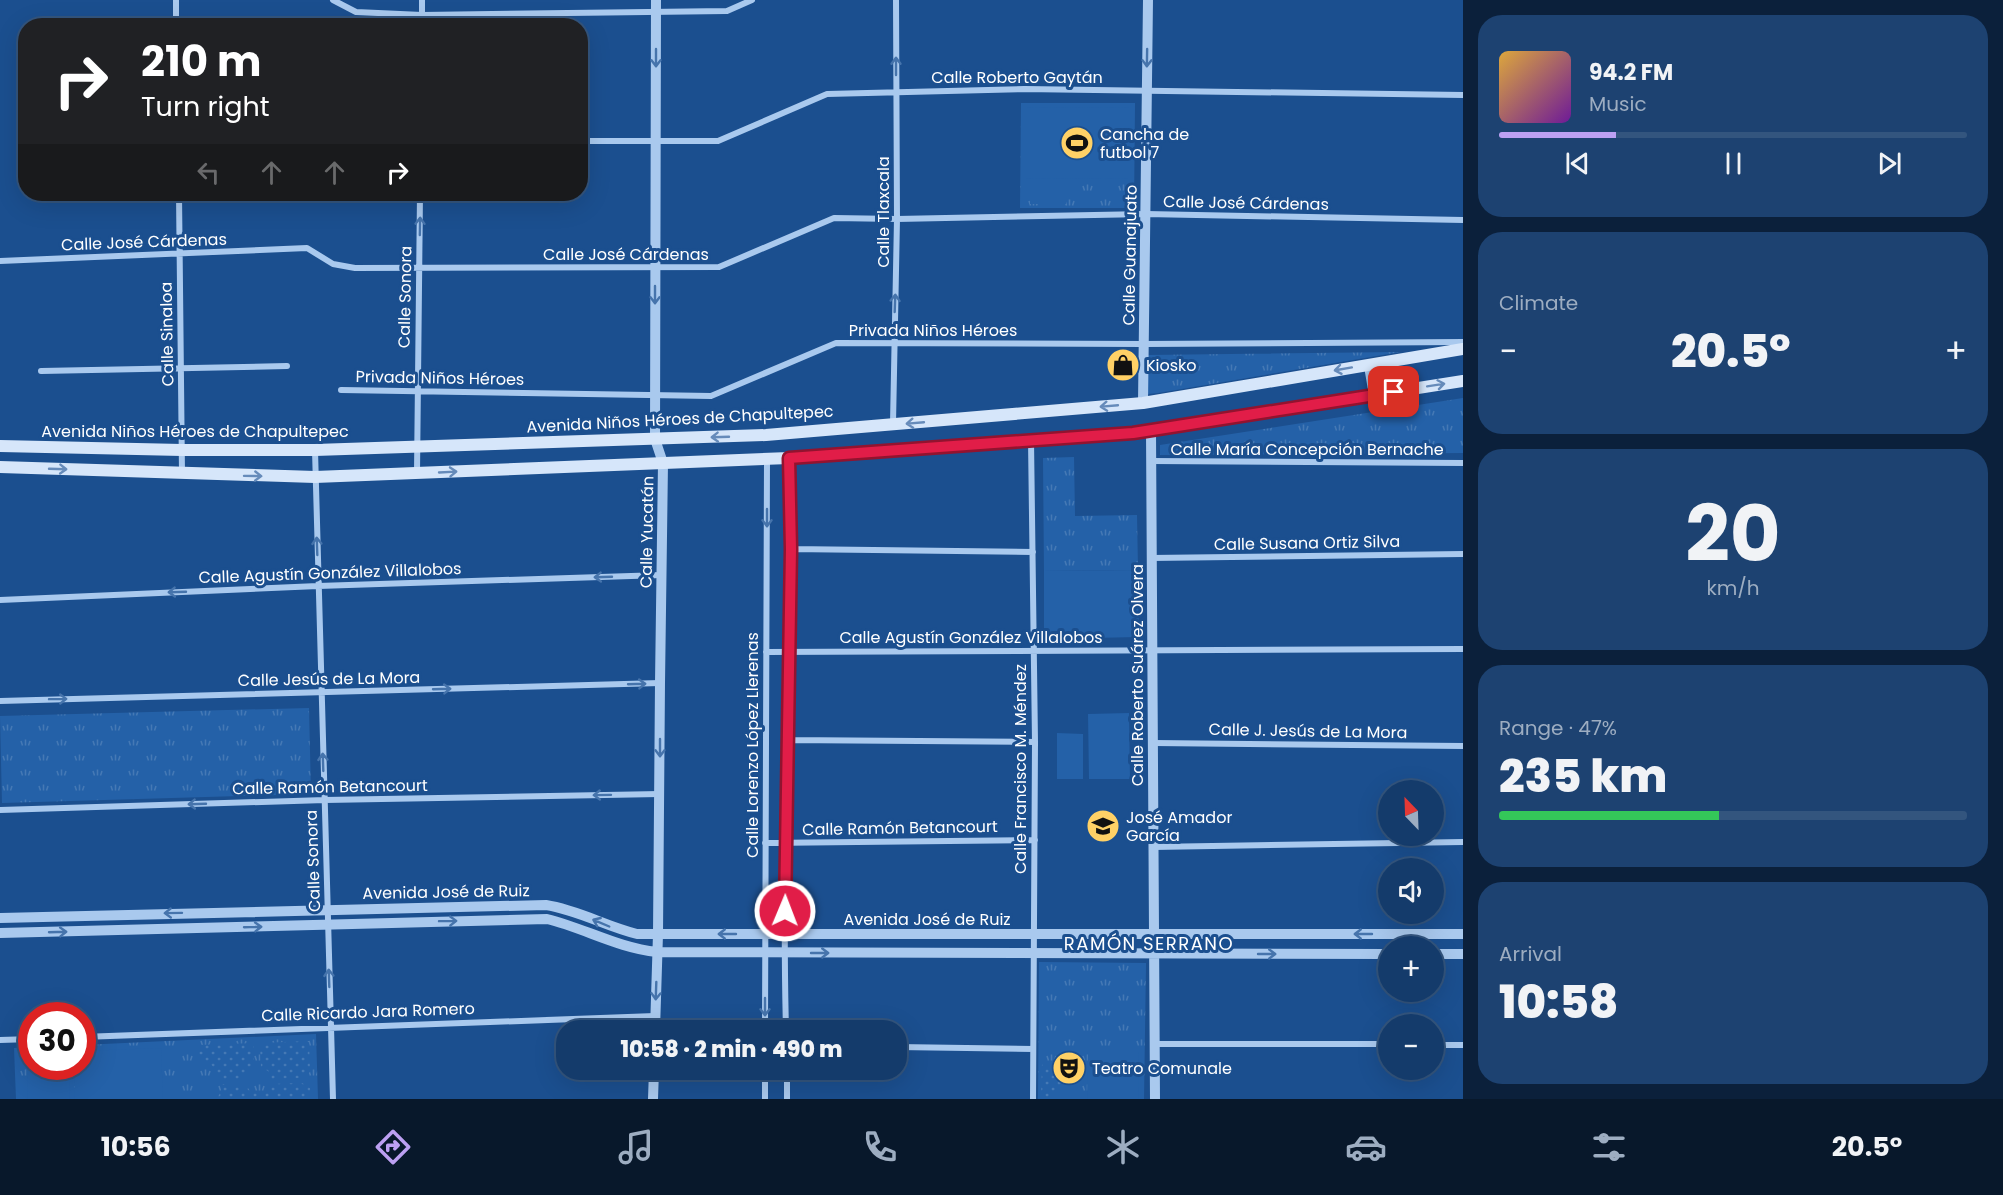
<!DOCTYPE html>
<html lang="en">
<head>
<meta charset="utf-8">
<style>
  :root { --surface:#143b6b; --page:#1d4271; --text:#f1f3f6; --muted:#9dadc1; --line:#33557e; --accent:#bca0f2 }
  body { margin:0; font-family:Poppins,sans-serif; background:var(--page); color:var(--text); height:100vh; display:flex; flex-direction:column; font-size:22px; white-space:nowrap }
  * { box-sizing:border-box; margin:0 }
  p { font-size:20px; color:var(--muted) }
  .icon { flex:none; width:33px; height:33px; fill:none; stroke:currentColor; stroke-width:2; stroke-linecap:round; stroke-linejoin:round }
  .map { position:relative; flex:1; overflow:hidden }
  .details { display:flex; flex-direction:column; gap:15px; padding:15px; background:#0b203b; width:540px }
  .details>* { flex:none }
  .top-card { position:absolute; left:18px; top:18px; width:570px; height:183px; border-radius:24px; box-shadow:0 6px 24px #0002,0 0 0 2px var(--line); background:#202124; color:#fff; overflow:hidden }
  .needle { width:39px; rotate:337deg }
  .controls { position:absolute; left:1378px; top:780px; display:grid; gap:12px }
  .controls a { display:grid; place-items:center; width:66px; height:66px; border-radius:50%; background:var(--surface); box-shadow:0 6px 24px #0002,0 0 0 2px var(--line); font-size:30px }
  .speed { position:absolute; left:18px; top:1002px; display:flex; gap:12px; font-size:30px; font-weight:700; text-align:center }
  .speed>* { display:grid; place-content:center; width:78px; height:78px; border-radius:50%; background:var(--surface); box-shadow:0 6px 24px #0002,0 0 0 2px var(--line); line-height:1 }
  .speed .limit { border:9px solid #d22; background:#fff; color:#111 }
  .pin { position:absolute; display:grid; place-items:center; width:51px; height:51px; color:#fff; margin:-26px; border-radius:12px; box-shadow:0 3px 9px #0006 }
  .me { position:absolute; width:66px; margin:-33px; rotate:1deg; stroke-linejoin:round; filter:drop-shadow(0 0 4px #0008) }
  .turn { display:flex; align-items:center; gap:21px; height:126px; padding:0 24px; font-size:27px }
  .turn .icon { width:78px; height:78px; stroke-width:2.5 }
  .turn b { display:block; font-size:42px; line-height:51px }
  .lanes { display:flex; align-items:center; height:57px; padding:0 24px; background:#0003; justify-content:center; gap:30px; direction:ltr }
  .lanes .off { opacity:.35 }
  .big { font-size:45px; font-weight:800; line-height:1.1 }
  .details .card { flex:1; display:flex; flex-direction:column; justify-content:center; gap:9px; min-width:0; padding:0 21px; border-radius:24px; background:var(--page) }
  .details .dial { align-items:center; gap:0 }
  .dial b { font-size:78px; line-height:1 }
  .song { display:flex; align-items:center; gap:18px }
  .cover { width:72px; height:72px; border-radius:9px; background:linear-gradient(135deg,hsl(40 70% 55%),hsl(280 70% 35%)) }
  .played { height:6px; border-radius:3px; background:linear-gradient(90deg,var(--accent) 25%,var(--line) 25%) }
  .keys { display:flex; justify-content:space-around; direction:ltr }
  .heat { display:flex; justify-content:space-between; align-items:center; font-size:33px; direction:ltr }
  .charge { height:9px; border-radius:4px; background:linear-gradient(90deg,#34c759 47%,var(--line) 0) }
  .trip { position:absolute; left:556px; top:1020px; width:351px; height:60px; border-radius:24px; background:var(--surface); box-shadow:0 6px 24px #0002,0 0 0 2px var(--line); font-weight:800; line-height:60px; text-align:center }
  .tabs { display:flex; height:96px; justify-content:space-around; align-items:center; background:#08182b; color:var(--muted) }
  .tabs .icon { width:42px; height:42px }
  .tabs .selected { color:var(--accent) }
  .tabs b { font-size:27px; color:var(--text) }
  main { display:flex; flex:1; min-height:0 }
  .map>svg:first-child { display:block }
  .grass { fill:url(#grass-tufts) }
  .garden { fill:url(#garden-dots) }
  .pitch { fill:#2461a8 }
  .lines { fill:none; stroke-linecap:round; stroke-linejoin:round }
  .minor { stroke:#a9c9ee; stroke-width:6 }
  .tertiary { stroke:#a9c9ee; stroke-width:10 }
  .secondary { stroke:#d6e6fa; stroke-width:12 }
  .oneway { stroke:#4674ac }
  .oneway2 { stroke:#668bba }
  .route-casing { stroke:#92132f; stroke-width:15 }
  .route { stroke:#e11d48; stroke-width:10 }
  .labels { text-anchor:middle; dominant-baseline:central; stroke-width:6; stroke-linejoin:round; paint-order:stroke }
  .street-label { font-size:16px; fill:#fff; stroke:#1b4f8f }
  .poi-label { font-size:16px; fill:#fff; stroke:#1b4f8f; text-anchor:start }
  .neighbourhood-label { font-size:18px; letter-spacing:1.5px; fill:#fff; stroke:#1b4f8f }
</style>
</head>
<body>
<main>
<div class="map">
<svg width="1463" height="1099" viewBox="0 0 1463 1099">
  <defs>
    <pattern id="grass-tufts" width="24" height="20" patternUnits="userSpaceOnUse" patternTransform="scale(1.5)"><rect width="24" height="20" fill="#2461a8"/><path d="M3 7l-1-3M5 7V3M7 7l1-3M15 17l-1-3M17 17v-4M19 17l1-3" fill="none" stroke="#4579b5"/></pattern>
    <pattern id="garden-dots" width="8" height="8" patternUnits="userSpaceOnUse" patternTransform="scale(1.5)"><rect width="8" height="8" fill="#2461a8"/><path d="M2 2h.1M6 6h.1" fill="none" stroke="#4579b5" stroke-width="1.8" stroke-linecap="round"/></pattern>
  </defs>
  <rect width="100%" height="100%" fill="#1b4f8f"/>
  <!-- grass -->
  <path class="grass" d="M1021,103h114l-1,105h-114z
    M1400,352l-242,41 -10,1v-39z
    M1463,398v55l-303,2v-10z
    M1074,457l1,59 62,-1 1,55 -94,1 -1,-113z
    M309,708l2,86 -309,9 -2,-87z
    M1039,962l107,1 -2,136h-106z
    M316,1034l2,65h-302l-2,-51 17,-1 1,19h50l1,-21z"/>
  <!-- garden -->
  <path class="garden" d="M309,1041l1,31 -8,6 -31,1 -3,-8 -7,-4 -1,-24z
    M254,1043v24l-6,5 -3,8h-25c-3,-12 -10,-19 -23,-21v-14z
    M1042,1064l23,21 -12,14h-12z
    M302,1083l8,5 1,11h-50v-7l7,-3 3,-5z
    M221,1085h25l4,6 7,2v6h-40l4,-8z"/>
  <!-- pitch -->
  <path class="pitch" d="M1129,107v71l-103,1v-71z
    M1030,182h36v22h-36z
    M1138,570l1,67 -95,2v-68z
    M1129,713l1,66h-41l-1,-65z
    M1057,733l26,1v45h-26z
    M161,1048l2,51h-88l-1,-32 8,-1 1,-15z
    M31,1052l1,14 37,1 1,32h-42l-1,-46z
    M1088,1052h51l-1,47h-51z"/>
  <g class="lines">
    <!-- minor -->
    <path class="minor" d="M176,0v26
      M333,0l23,12 66,3 305,-4 25,-11
      M223,26l81,-2
      M422,26v-26
      M580,141h138l109,-47 197,-5 439,6
      M179,194l3,279
      M0,261l307,-13 26,16 22,4 364,-1 115,-49 63,1 249,-5 317,6
      M1367,366l5,30
      M41,371l246,-5
      M341,390l370,6 125,-53 308,1 319,-2
      M893,424l4,-205 -1,-219
      M1031,440l4,302 -2,357
      M315,450l18,649
      M1151,461l312,2
      M417,473l3,-279
      M791,549l242,3
      M1151,558l312,-4
      M0,600l318,-14 344,-11
      M766,652l697,-3
      M0,701l660,-18
      M786,740l249,2
      M1153,743l310,3
      M0,810l325,-10 335,-6
      M765,843l270,-3
      M1153,847l310,-5
      M765,1030l2,-571
      M786,1030c-5,-190 7,-381 3,-572
      M82,1037l573,-21
      M0,1040l32,-1
      M1155,1044h234
      M1434,1045h29
      M897,1047l136,2
      M765,1070v29
      M787,1070v29"/>
    <!-- tertiary -->
    <path class="tertiary" d="M1143,403l5,-403
      M1151,431l4,668
      M0,918l546,-13c32,5 59,21 91,29h826
      M0,933l547,-14c37,9 71,29 110,33l732,2
      M1434,954h29
      M655,1030l3,-96 2,-251 3,-220 -8,-24 1,-439
      M653,1099l1,-29"/>
    <!-- secondary -->
    <path class="secondary" d="M0,446l182,4h133l451,-15 377,-32 320,-54
      M0,467l315,10 474,-19 344,-25 330,-52"/>
  </g>
  <!-- one-way arrows -->
  <defs><path id="oneway-shaft" d="M-6 0H5M1.5-3L5.5 0L1.5 3" fill="none" stroke-width="1.6" stroke-linecap="round" stroke-linejoin="round" transform="scale(1.5)"/></defs>
  <g class="oneway">
    <use href="#oneway-shaft" transform="translate(656 58) rotate(90)"/>
    <use href="#oneway-shaft" transform="translate(1147 58) rotate(91)"/>
    <use href="#oneway-shaft" transform="translate(896 66) rotate(-90)"/>
    <use href="#oneway-shaft" transform="translate(420 226) rotate(-89)"/>
    <use href="#oneway-shaft" transform="translate(655 295) rotate(90)"/>
    <use href="#oneway-shaft" transform="translate(895 303) rotate(-88)"/>
    <use href="#oneway-shaft" transform="translate(767 518) rotate(90)"/>
    <use href="#oneway-shaft" transform="translate(317 546) rotate(-92)"/>
    <use href="#oneway-shaft" transform="translate(603 577) rotate(178)"/>
    <use href="#oneway-shaft" transform="translate(177 592) rotate(178)"/>
    <use href="#oneway-shaft" transform="translate(637 684) rotate(-2)"/>
    <use href="#oneway-shaft" transform="translate(442 689) rotate(-2)"/>
    <use href="#oneway-shaft" transform="translate(58 699) rotate(-1)"/>
    <use href="#oneway-shaft" transform="translate(660 748) rotate(90)"/>
    <use href="#oneway-shaft" transform="translate(323 762) rotate(-92)"/>
    <use href="#oneway-shaft" transform="translate(602 795) rotate(179)"/>
    <use href="#oneway-shaft" transform="translate(197 804) rotate(178)"/>
    <use href="#oneway-shaft" transform="translate(173 913) rotate(179)"/>
    <use href="#oneway-shaft" transform="translate(448 921) rotate(-1)"/>
    <use href="#oneway-shaft" transform="translate(601 923) rotate(-157)"/>
    <use href="#oneway-shaft" transform="translate(253 927) rotate(-2)"/>
    <use href="#oneway-shaft" transform="translate(58 932) rotate(-2)"/>
    <use href="#oneway-shaft" transform="translate(727 934) rotate(-180)"/>
    <use href="#oneway-shaft" transform="translate(1363 934) rotate(-180)"/>
    <use href="#oneway-shaft" transform="translate(820 953)"/>
    <use href="#oneway-shaft" transform="translate(1267 954)"/>
    <use href="#oneway-shaft" transform="translate(329 978) rotate(-92)"/>
    <use href="#oneway-shaft" transform="translate(656 991) rotate(92)"/>
    <use href="#oneway-shaft" transform="translate(765 1007) rotate(90)"/>
  </g>
  <g class="oneway2">
    <use href="#oneway-shaft" transform="translate(1343 369) rotate(170)"/>
    <use href="#oneway-shaft" transform="translate(1436 385) rotate(-9)"/>
    <use href="#oneway-shaft" transform="translate(1109 406) rotate(175)"/>
    <use href="#oneway-shaft" transform="translate(915 423) rotate(175)"/>
    <use href="#oneway-shaft" transform="translate(720 437) rotate(178)"/>
    <use href="#oneway-shaft" transform="translate(58 469) rotate(2)"/>
    <use href="#oneway-shaft" transform="translate(448 472) rotate(-3)"/>
    <use href="#oneway-shaft" transform="translate(253 476) rotate(1)"/>
  </g>
  <g class="lines">
    <!-- route casing -->
    <g class="route-casing">
      <path id="route" d="M785,911l6,-362 -2,-91 344,-25 261,-41"/>
    </g>
    <!-- route -->
    <use href="#route" class="route"/>
  </g>
  <!-- icons -->
  <defs>
    <g id="stadium-disc" transform="scale(1.725)"><circle r="9.5" fill="#ffd166" stroke="#1b4f8f"/><path d="M0-5a6.5 5 0 1 0 0 10a6.5 5 0 1 0 0-10ZM-3.5-1.8h7v3.6h-7Z" fill="#111"/></g>
    <g id="shop-disc" transform="scale(1.725)"><circle r="9.5" fill="#ffd166" stroke="#1b4f8f"/><path d="M-5-2.5h2.3a2.7 3.5 0 0 1 5.4 0H5L5.5 6h-11ZM-1.5-2.5h3a1.5 2.3 0 0 0-3 0Z" fill="#111"/></g>
    <g id="school-disc" transform="scale(1.725)"><circle r="9.5" fill="#ffd166" stroke="#1b4f8f"/><path d="M0-5L7-2L0 1L-7-2ZM-4 1L0 2.5L4 1V4Q0 6-4 4Z" fill="#111"/></g>
    <g id="theatre-disc" transform="scale(1.725)"><circle r="9.5" fill="#ffd166" stroke="#1b4f8f"/><path d="M-5-5.5Q0-4 5-5.5V0Q5 5 0 6Q-5 5-5 0ZM-3.3-2.5H-1v1.5H-3.3ZM1-2.5H3.3v1.5H1ZM-2.8 1Q0 5.5 2.8 1Z" fill="#111"/></g>
  </defs>
  <g fill-rule="evenodd">
    <use href="#stadium-disc" x="1077" y="143"/>
    <use href="#shop-disc" x="1123" y="365"/>
    <use href="#school-disc" x="1103" y="826"/>
    <use href="#theatre-disc" x="1069" y="1068"/>
  </g>
  <g class="labels">
    <!-- street labels -->
    <g class="street-label">
      <text x="1017" y="77">Calle Roberto Gaytán</text>
      <text transform="translate(1246 203) rotate(1)">Calle José Cárdenas</text>
      <text transform="translate(883 212) rotate(-90)">Calle Tlaxcala</text>
      <text transform="translate(144 242) rotate(-2)">Calle José Cárdenas</text>
      <text x="626" y="254">Calle José Cárdenas</text>
      <text transform="translate(1130 255) rotate(-89)">Calle Guanajuato</text>
      <text transform="translate(405 297) rotate(-89)">Calle Sonora</text>
      <text x="933" y="330">Privada Niños Héroes</text>
      <text transform="translate(167 334) rotate(-91)">Calle Sinaloa</text>
      <text transform="translate(440 378) rotate(1)">Privada Niños Héroes</text>
      <text transform="translate(680 419) rotate(-3)">Avenida Niños Héroes de Chapultepec</text>
      <text x="195" y="431">Avenida Niños Héroes de Chapultepec</text>
      <text x="1307" y="449">Calle María Concepción Bernache</text>
      <text transform="translate(647 532) rotate(-89)">Calle Yucatán</text>
      <text transform="translate(1307 543) rotate(-1)">Calle Susana Ortiz Silva</text>
      <text transform="translate(330 573) rotate(-2)">Calle Agustín González Villalobos</text>
      <text x="971" y="637">Calle Agustín González Villalobos</text>
      <text transform="translate(1137 675) rotate(-90)">Calle Roberto Suárez Olvera</text>
      <text transform="translate(329 679) rotate(-1)">Calle Jesús de La Mora</text>
      <text transform="translate(1308 731) rotate(1)">Calle J. Jesús de La Mora</text>
      <text transform="translate(752 745) rotate(-90)">Calle Lorenzo López Llerenas</text>
      <text transform="translate(1020 769) rotate(-90)">Calle Francisco M. Méndez</text>
      <text transform="translate(330 787) rotate(-1)">Calle Ramón Betancourt</text>
      <text transform="translate(900 828) rotate(-1)">Calle Ramón Betancourt</text>
      <text transform="translate(313 861) rotate(-92)">Calle Sonora</text>
      <text transform="translate(446 892) rotate(-1)">Avenida José de Ruiz</text>
      <text x="927" y="919">Avenida José de Ruiz</text>
      <text transform="translate(368 1012) rotate(-2)">Calle Ricardo Jara Romero</text>
    </g>
    <!-- poi labels -->
    <g class="poi-label">
      <text x="1100" y="134">Cancha de<tspan x="1100" dy="18">futbol 7</tspan></text>
      <text x="1146" y="365">Kiosko</text>
      <text x="1126" y="817">José Amador<tspan x="1126" dy="18">García</tspan></text>
      <text x="1092" y="1068">Teatro Comunale</text>
    </g>
    <!-- neighbourhood labels -->
    <g class="neighbourhood-label">
      <text x="1149" y="943">RAMÓN SERRANO</text>
    </g>
  </g>
</svg>
<div class="controls">
<a><svg class="needle" viewBox="-14 -14 28 28"><path d="M0-13l5 13h-10z" fill="#e53935"/><path d="M0 13l5-13h-10z" fill="#9dadc1"/></svg></a>
<a><svg class="icon" aria-label="sound" viewBox="0 0 24 24"><path d="M4 9h4l5-4v14l-5-4H4zM17 9q2 3 0 6"/></svg></a>
<a>+</a>
<a>−</a>
</div>
<div class="speed"><div class="limit">30</div></div>
<div class="pin" style="left:1394px;top:392px;background:#d93025"><svg class="icon" aria-label="arrive" viewBox="0 0 24 24"><path d="M6 21V4h12l-3 4 3 4H6"/></svg></div>
<svg class="me" style="left:785px;top:911px" viewBox="-20 -20 40 40"><circle r="17" fill="#e11d48" stroke="#fff" stroke-width="3"/><path d="M0-11L8 9 0 5-8 9z" fill="#fff"/></svg>
<div class="trip">10:58 · 2 min · 490 m</div>
<div class="top-card">
<div class="turn"><svg class="icon" aria-label="right" viewBox="0 0 24 24"><path d="M7 20v-9h11M14 6l5 5-5 5"/></svg><div><b>210 m</b>Turn right</div></div>
<div class="lanes"><svg class="icon off" aria-label="left" viewBox="0 0 24 24"><path d="M17 20v-9H6M10 6l-5 5 5 5"/></svg><svg class="icon off" aria-label="ahead" viewBox="0 0 24 24"><path d="M12 20V5M6 11l6-6 6 6"/></svg><svg class="icon off" aria-label="ahead" viewBox="0 0 24 24"><path d="M12 20V5M6 11l6-6 6 6"/></svg><svg class="icon" aria-label="right" viewBox="0 0 24 24"><path d="M7 20v-9h11M14 6l5 5-5 5"/></svg></div>
</div>
</div>
<section class="details">
<div class="card">
<div class="song"><i class="cover"></i><div><b>94.2 FM</b><p>Music</p></div></div>
<div class="played"></div>
<div class="keys"><svg class="icon" aria-label="previous" viewBox="0 0 24 24"><path d="M18 5L8 12l10 7zM5 5v14"/></svg><svg class="icon" aria-label="pause" viewBox="0 0 24 24"><path d="M8 5v14M16 5v14"/></svg><svg class="icon" aria-label="next" viewBox="0 0 24 24"><path d="M6 5l10 7-10 7zM19 5v14"/></svg></div>
</div>
<div class="card"><p>Climate</p>
<div class="heat"><a>−</a><b class="big">20.5°</b><a>+</a></div>
</div>
<div class="card dial"><b>20</b><p>km/h</p></div>
<div class="card"><p>Range · 47%</p><b class="big">235 km</b><div class="charge"></div></div>
<div class="card"><p>Arrival</p><b class="big">10:58</b></div>
</section>
</main>
<nav class="tabs">
<b>10:56</b>
<svg class="icon selected" aria-label="directions" viewBox="0 0 24 24"><path d="M12 3l9 9-9 9-9-9zM9 14v-3h6M13 9l2 2-2 2"/></svg>
<svg class="icon" aria-label="music" viewBox="0 0 24 24"><path d="M9 18V5l10-2v13"/><circle cx="6" cy="18" r="3"/><circle cx="16" cy="16" r="3"/></svg>
<svg class="icon" aria-label="phone" viewBox="0 0 24 24"><path d="M5 4h4l2 5-3 2q2 4 5 5l2-3 5 2v4C11 20 4 13 5 4z"/></svg>
<svg class="icon" aria-label="climate" viewBox="0 0 24 24"><path d="M12 3v18M4 7l16 10M4 17L20 7"/></svg>
<svg class="icon" aria-label="car" viewBox="0 0 24 24"><path d="M5 17H2v-5l4-1 3-4h7l3 4 3 1v5h-3M9 17h6M6 11h13"/><circle cx="7" cy="17" r="2"/><circle cx="17" cy="17" r="2"/></svg>
<svg class="icon" aria-label="filters" viewBox="0 0 24 24"><path d="M4 7h16M4 17h16"/><circle cx="9" cy="7" r="2"/><circle cx="15" cy="17" r="2"/></svg>
<b>20.5°</b>
</nav>
</body>
</html>
